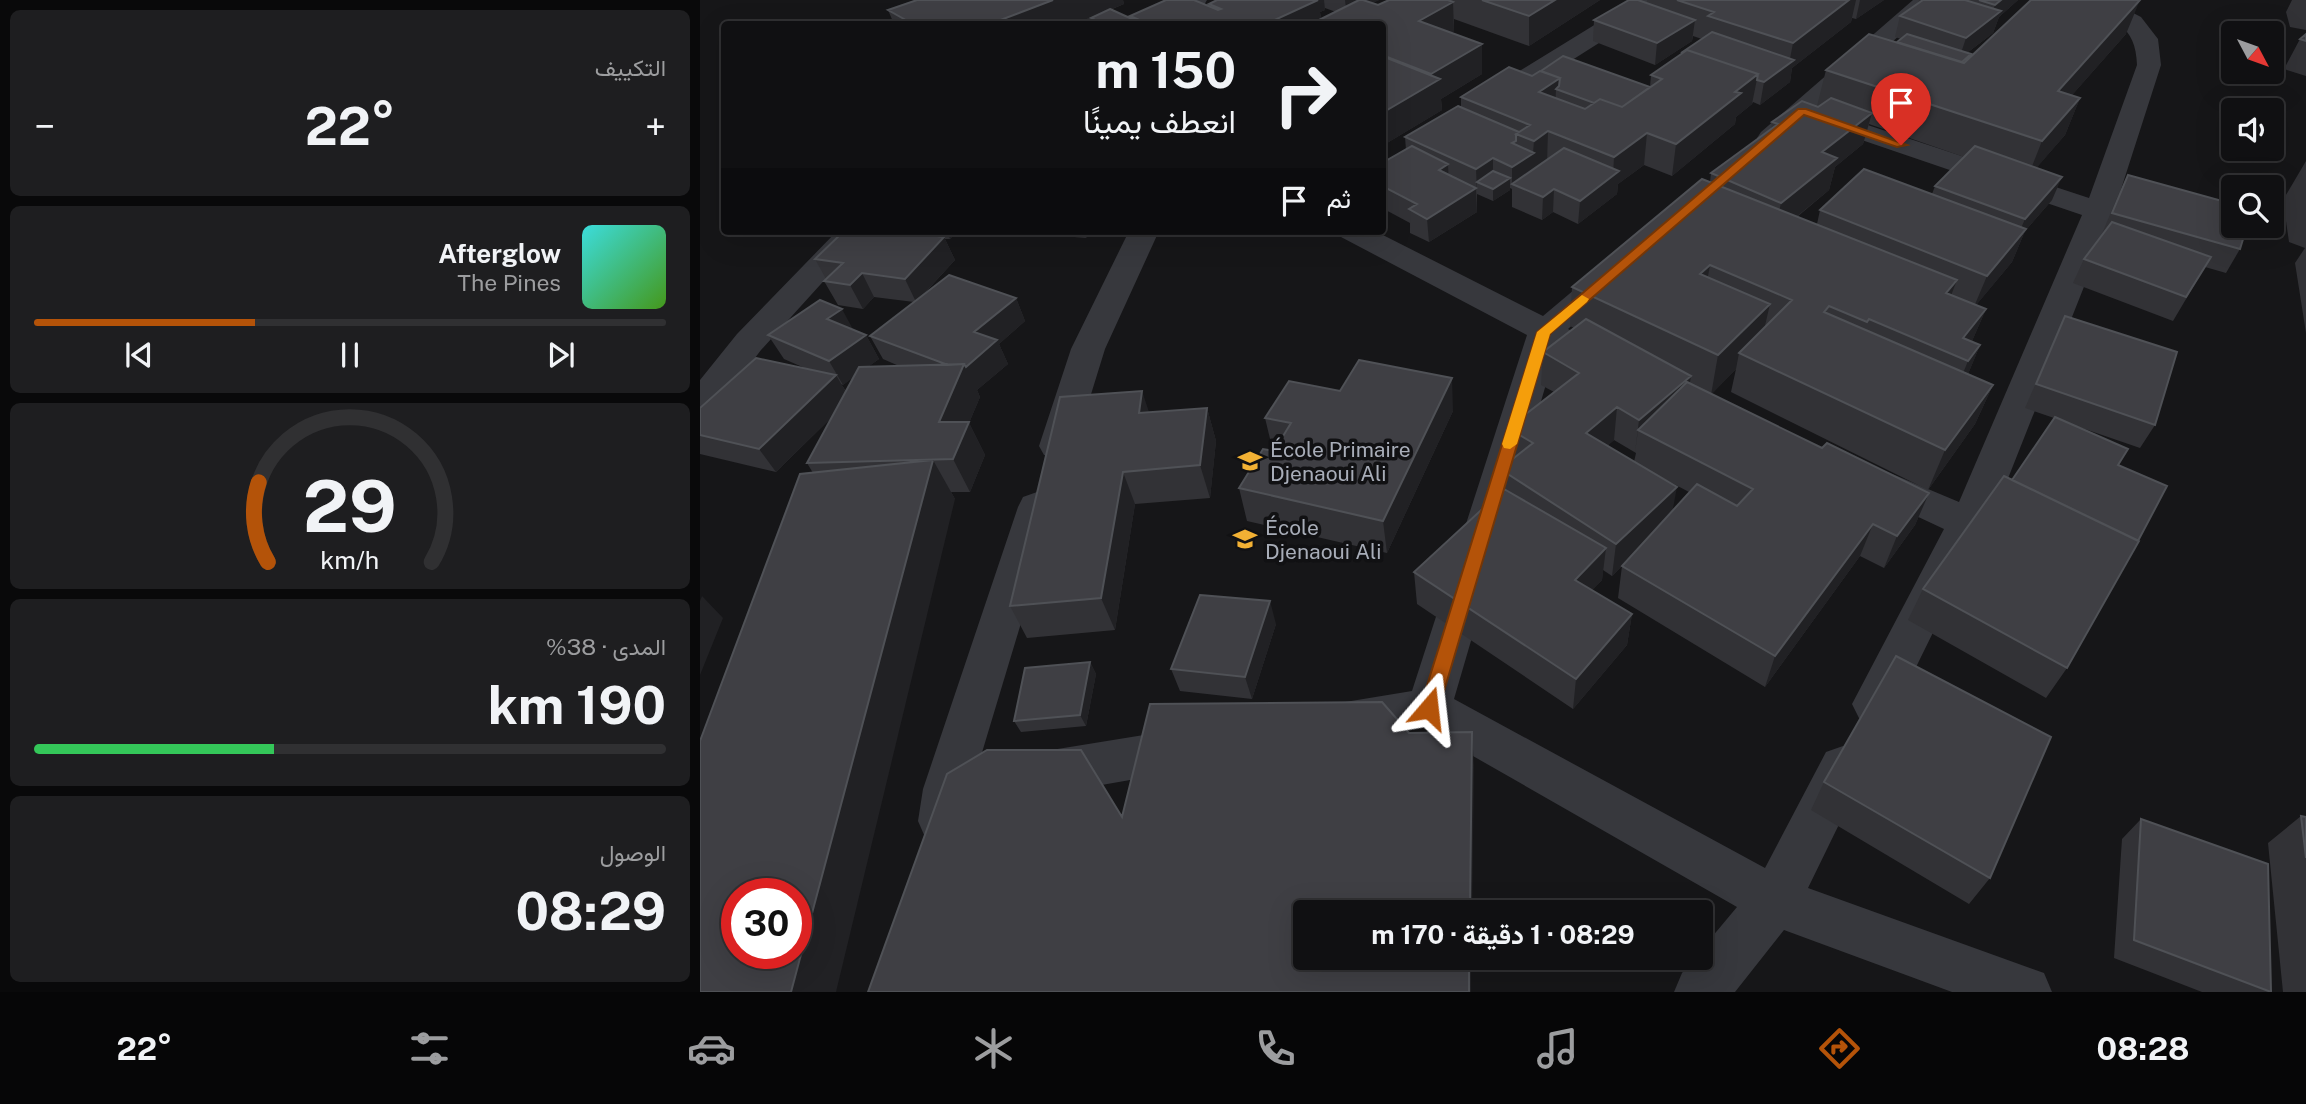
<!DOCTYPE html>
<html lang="ar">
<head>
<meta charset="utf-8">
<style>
  :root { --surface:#101012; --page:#1e1e20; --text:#f1f3f6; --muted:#9c9d9f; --line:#303032; --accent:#b45309 }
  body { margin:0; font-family:"Public Sans",Vazirmatn,sans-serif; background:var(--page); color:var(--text); direction:rtl; height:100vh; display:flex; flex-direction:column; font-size:26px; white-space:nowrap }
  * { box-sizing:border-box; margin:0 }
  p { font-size:23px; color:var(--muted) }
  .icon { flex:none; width:38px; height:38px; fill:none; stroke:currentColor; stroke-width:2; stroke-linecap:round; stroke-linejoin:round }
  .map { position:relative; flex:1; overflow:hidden; direction:ltr }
  .drawer { display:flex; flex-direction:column; gap:10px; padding:10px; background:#09090a; width:700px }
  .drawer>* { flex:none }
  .hud { position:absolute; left:21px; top:21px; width:665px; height:214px; border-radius:7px; box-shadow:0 7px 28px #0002,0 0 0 2px var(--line); direction:rtl; background:#101012; color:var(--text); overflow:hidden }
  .needle { width:46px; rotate:131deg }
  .buttons { position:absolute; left:1521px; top:21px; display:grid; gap:14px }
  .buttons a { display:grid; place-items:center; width:63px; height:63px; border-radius:7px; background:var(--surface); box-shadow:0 7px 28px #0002,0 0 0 2px var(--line); font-size:35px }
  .speed { position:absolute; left:21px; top:878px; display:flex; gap:14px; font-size:35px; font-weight:700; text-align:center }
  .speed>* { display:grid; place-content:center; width:91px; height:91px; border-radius:50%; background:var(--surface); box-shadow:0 7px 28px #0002,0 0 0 2px var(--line); line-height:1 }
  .speed .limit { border:10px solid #d22; background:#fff; color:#111 }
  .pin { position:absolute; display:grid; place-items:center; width:60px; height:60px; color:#fff; margin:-72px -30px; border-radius:50% 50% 50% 0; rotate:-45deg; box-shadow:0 0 7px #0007 }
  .pin .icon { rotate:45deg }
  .me { position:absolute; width:77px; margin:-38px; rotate:17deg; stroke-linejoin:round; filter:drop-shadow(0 0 5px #0008) }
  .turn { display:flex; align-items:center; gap:24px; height:147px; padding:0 35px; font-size:32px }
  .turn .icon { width:91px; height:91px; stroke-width:2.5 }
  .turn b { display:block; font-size:49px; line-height:60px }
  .then { display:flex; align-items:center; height:66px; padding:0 35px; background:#0003; gap:14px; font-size:26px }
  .big { font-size:52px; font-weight:700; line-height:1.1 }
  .drawer .tile { flex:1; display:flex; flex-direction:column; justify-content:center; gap:10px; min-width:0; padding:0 24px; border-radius:10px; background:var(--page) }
  .drawer .dial { align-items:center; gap:0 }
  .dial svg { height:182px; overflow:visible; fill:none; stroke:var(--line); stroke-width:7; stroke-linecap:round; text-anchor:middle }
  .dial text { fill:var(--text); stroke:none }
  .song { display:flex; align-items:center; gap:21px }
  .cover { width:84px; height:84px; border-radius:10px; background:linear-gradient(135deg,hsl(180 70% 55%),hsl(100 70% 35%)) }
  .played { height:7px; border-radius:4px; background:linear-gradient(90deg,var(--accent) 35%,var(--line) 35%) }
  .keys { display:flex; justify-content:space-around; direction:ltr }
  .heat { display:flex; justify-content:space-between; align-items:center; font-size:38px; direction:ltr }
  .charge { height:10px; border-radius:5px; background:linear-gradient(90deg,#34c759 38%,var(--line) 0) }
  .trip { position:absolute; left:593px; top:900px; width:420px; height:70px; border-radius:7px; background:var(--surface); box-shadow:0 7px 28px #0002,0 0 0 2px var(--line); font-weight:700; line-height:70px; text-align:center; direction:rtl }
  .menu { display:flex; height:112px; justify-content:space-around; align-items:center; background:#060607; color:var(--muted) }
  .menu .icon { width:49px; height:49px }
  .menu .active { color:var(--accent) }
  .menu b { font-size:32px; color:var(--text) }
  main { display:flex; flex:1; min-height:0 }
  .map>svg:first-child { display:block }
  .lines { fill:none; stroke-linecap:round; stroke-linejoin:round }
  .minor { fill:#37383d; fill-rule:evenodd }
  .wall { fill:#323236; fill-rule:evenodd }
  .shaded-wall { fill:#212124 }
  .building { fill:#3f3f44; stroke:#4f5156; stroke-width:2; fill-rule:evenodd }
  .route { fill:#b45309; stroke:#753606; stroke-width:2 }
  .slow { fill:#f59e0b }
  .labels { text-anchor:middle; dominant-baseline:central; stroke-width:7; stroke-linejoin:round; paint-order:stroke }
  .poi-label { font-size:21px; fill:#a8adb8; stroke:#111113; text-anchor:start }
</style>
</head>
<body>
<main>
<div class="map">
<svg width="1606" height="992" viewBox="0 0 1606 992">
  <rect width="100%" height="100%" fill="#161618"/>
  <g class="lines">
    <!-- minor -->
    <path class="minor" d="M477,0h30l-3,5 -44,19h-30l4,-5z
      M935,0h27l-3,5 -164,104 -9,2 -9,-2 -4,-6 4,-6z
      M1213,0h25l-119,109 270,89 48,-133c-1,-40 -24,-46 -56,-60l-3,-5h30l33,17 17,22 3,26 -47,146 -109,275 -114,232 -16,6 -16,-6 -7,-14 92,-175 -79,-37 -6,-10 6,-10 13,-4 81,34 123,-287 -276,-94c-14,12 -25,28 -45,23l-4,-6 4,-6z
      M137,231h32l-108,119 -48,63 -13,3v-36l37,-46z
      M429,231h30l-54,118 -30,97 -5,9 -13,4 -13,-4 -5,-9 32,-97z
      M637,231h38l168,85 57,-48 11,-3 11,3 5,7 -59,54 12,6 5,8 -5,8 -12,3 -12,-4 -102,349 311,169 61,-116 17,-6 17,6 7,15 -59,121 236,85 8,19h-100l-168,-62 -49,62h-61l8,-19 13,-16h6v-7l36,-43 -313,-179 -85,15 -16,-6 -7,-14 7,-14 16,-6 73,-12 115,-356 -186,-98z
      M337,492l14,5 5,10 -85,282 -5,32 -7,16 -17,7 -17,-7 -7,-16 5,-32 95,-282 5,-10z
      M487,728l16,6 7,15 -7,15 -16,6 -148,26 -17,-7 -7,-15 7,-15 17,-7z"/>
  </g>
  <!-- wall -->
  <path class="wall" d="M217,0h206l1,4 -14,6 20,9v-3l79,-10v-2l8,-4h162l-7,3 6,2 11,-5h211l-71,46 -75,-27v12l-3,2 31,41 -41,25 1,11 -60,36v-122h-289l-2,-6 -17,6h-180l-6,-14zM625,8l11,4 -15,7 -1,-7 5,-2z
    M947,0h237l-28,19 -4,-1 -1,4 -59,46 -2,14 -30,23 -7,-3 -1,2 -16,13 -1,7 -63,52 -28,-11 -26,19 -1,10 -39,30 -25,-12 -11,8 -30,-13v-18l-2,-1v2l-17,11 -16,-7v-2v20l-48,30 -19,-9v-10l-28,-15v-45l24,-13 -1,-13 56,-30v-10l71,-21 118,11 1,-12 51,-36 -9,-3 -1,5 -37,24 -62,-24 1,-21 53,-17z
    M1219,0h99l-19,17 -6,16 -26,20 3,4 156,-23 -54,61 8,3 -15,37 -29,33 16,32 -27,31 -13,31 -36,43 10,4 -14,32 8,4 -12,29 25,11 -18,39 -47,66 -197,-98 5,-23 -25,25 111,54 107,45 -14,32 -31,43 -24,-12 -95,131 -147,-89 4,-32 -10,10 -9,-6 -1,10 -10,10 40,24 -5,31 -54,64 -156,-105 -3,-32 86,-80v-23l10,-7 -2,-1v-33l46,-36 -13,-7 2,-33 31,-24 -4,-2 2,-39 138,-105 1,-9 60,-43 1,-8 45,-16 9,-36 71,-28 4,-3 -6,-2 5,-21 18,-12zM1169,124l95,33 -29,29 -3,8 -112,16 -3,14 -20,-7 32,-27 6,-23 28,-23zM914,440l22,13 -2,9 -27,-16zM957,475l32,17 -17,19z
    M1592,0h14v30l-16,-3 -4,-15z
    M1606,34v42l-22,-7 16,-30z
    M1606,161v172l-11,-70 10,-15 -16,-6 -6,-42z
    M1428,175l112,74 -14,24 -21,-6 -32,54 -100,-38 11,-24 17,-23 16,-38z
    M144,231h114l-8,8h-5l10,21 -33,36 94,2 9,23 -26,23 9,20 -31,26 3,7 -11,26 16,32 -15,37h-19l4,7 -142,-26 -6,-10 25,-46 -56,55 -76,-18v-46l107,-39 -23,-10 -16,-24 86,-5 12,5 13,24 -10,7h30l-16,-7 -13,-23 44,-34 -40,-5 -11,12 -25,-4 -14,-24 2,-2 -11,-20zM153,377l-7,14 -5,-7 2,1z
    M300,231h92l-6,7z
    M1365,316l90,109 -15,23 -64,-22 42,39 -51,203 -21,30 -138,-78 15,-31 89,-109 42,-62 -29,-10z
    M640,391l113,20 -66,142 -140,-32 -8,-33 34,-37 -8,-33z
    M507,408l9,33 -6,57 -75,6 -20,126 -88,8 -17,-32 139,-194z
    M576,624l-24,75 -72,-8 -9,-22z
    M390,662l6,12 -10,52 -65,6 -7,-11z
    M1124,782l166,96 -21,26 -158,-94z
    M1601,816l5,1v175h-23l-15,-149z
    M1441,819l130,173h-69l-88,-34 8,-119z"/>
  <!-- shaded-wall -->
  <path class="shaded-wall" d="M353,0h70l1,4 -50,20h-84z
    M618,0h6l1,10 -5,2 2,12h-56z
    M645,0h34l-32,16z
    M855,0h45l-71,46v-30z
    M1149,0h7l-5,22 -59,46 -2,14 -30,23 4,-23 25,-18 4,-21z
    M1160,0h24l-28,19z
    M1301,0h17l-19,17 -6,16 -34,26 7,-21 24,-19 5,-14z
    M1440,0l-14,34 -83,94 15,-37z
    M753,2l1,29 -34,19 -1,-29z
    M995,20l-3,21 -37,24 2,-22z
    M782,44v30l-41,25 1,11 -60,36v-33l50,-29 -1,-10z
    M1058,74l-6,30 -16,13 -1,7 -63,52 4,-32 59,-52z
    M860,78l-1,12 -3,-1 -1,22 -16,-19z
    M1380,98l-15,37 -38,44 15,-38z
    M1172,113l-9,31 -28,23 -6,23 -55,45 7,-32 41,-51z
    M848,131l-1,32 -35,21v5v-22l21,-14 1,-12z
    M947,133l-3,32 -26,19 -1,10 -39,30 2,-23 33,-25 1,-19z
    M793,158v23l-16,1v10l-1,-23z
    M748,164l1,23 -10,-17z
    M1362,177l-10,23 -27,31 -13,31 -39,47 14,-33 28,-34 10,-23z
    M810,178v12l-17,11v-12z
    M776,188l1,24 -48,30 -2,-23z
    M854,189l-1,23 -11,8 1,-23z
    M196,231h25l2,5z
    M247,231h11l-8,8z
    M384,231h8l-6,7z
    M244,237l11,23 -39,42 -11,-23z
    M1010,265l-7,39 -3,-30z
    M162,273l12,24 -11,12 -13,-24z
    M1257,280l-15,39 4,-26z
    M316,298l9,23 -26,23 9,20 -31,26 3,7 -11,26 16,32 -15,37 -17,-33 -14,-37 25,-58 10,-32z
    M1070,304l-9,39 -22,10 -3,16 -25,26 7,-40z
    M142,309l13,24 -28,-14z
    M1286,309l-17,39 -6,-10z
    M166,335l13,24 -36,26 -14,-24z
    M1280,345l-16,39 -12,16 16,-39z
    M136,375l14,24 -74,73 -17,-23z
    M991,376l-5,33 -48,21 -3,23 4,-33z
    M752,378l1,33 -66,142 -4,-32z
    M1293,385l-18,39 -47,66 17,-40z
    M442,391l11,33 -14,-11z
    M917,407l-3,33 -30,26 2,-33z
    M507,408l9,33 -6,57 -10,-33z
    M233,460l22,39 -119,493h-45z
    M423,472l12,32 -20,126 -14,-32z
    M977,487l-6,32 -59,57 4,-32z
    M1229,493l-14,32 -31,43 13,-32z
    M1173,524l-13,32 -95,131 10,-31z
    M906,548l-4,32 -29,31 2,-31z
    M2,596l21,22 -23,57v-74z
    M570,601l6,23 -24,75 -7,-22z
    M932,614l-5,31 -54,64 3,-30z
    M390,662l6,12 -10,52 -6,-11z
    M772,732l2,35 -2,145h-2z
    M769,957h2v35h-2z"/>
  <!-- building -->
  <path class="building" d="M217,0h136l-63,24h-77l-25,-14z
    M466,0h28l24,10 3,-1 -12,-5 8,-4h101l-52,24h-117l-19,-8z
    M659,0h4l15,5 11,-5h59l5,2 -34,19 63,23 -51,30 -49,-19v-31h-71z
    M782,0h73l-26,16z
    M929,0h9l57,20 -38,23 -63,-23z
    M977,0h172l-56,43 -85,-27 6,-4z
    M1223,0h42l36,11 -35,27 -66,-22z
    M1279,0h22l-6,5z
    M1331,0h109l-82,91 22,7 -38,43 -216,-71 43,-36 95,29z
    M410,9l33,15h-49l6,-2 -9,-4z
    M1012,32l82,28 -30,22 -7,-2 1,-6 -71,-24 -6,3z
    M1207,34l64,20 -9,8 -65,-20z
    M1606,34v7l-6,-2z
    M987,50l71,24 -23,18 6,1 -65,51 -29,-11 -33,24 -66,-26 -14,10 -18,-7 14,-9 -69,-28 48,-30 23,9 8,-5 20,7 -21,14 46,17 15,-10 22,8 40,-28 -11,-4z
    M682,56l58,23 -58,34z
    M863,56l87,31 -28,20 -22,-8 -6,4 -38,-14 3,-3 1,-8 -19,-7z
    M1131,98l41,15 -50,39 15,6 -56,45 -70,-30 67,-49 -6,-2 30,-21 16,6z
    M758,106l61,26 -3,2v7l-4,2 22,10 -22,14 -19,-9 -17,11 -71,-32z
    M712,146l36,18 -9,6 37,18 -49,31 -18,-10 8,-5 -35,-18v-23z
    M1275,146l87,31 -37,42 -90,-33z
    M864,148l55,23 -39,30 -26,-12 -11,8 -31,-13z
    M1164,169l162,60 -39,47 -167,-66z
    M793,171l17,7 -17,11 -16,-7z
    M1428,175l105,29v22h14l-7,23 -128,-36z
    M1002,179l255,101 -11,13 40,16 -23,29 17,7 -12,16 -99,-42 -2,3 -38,-16 -5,6 169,73 -48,65 -206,-97 53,-53 -82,-35 -10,9 70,30 -52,51 -146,-68z
    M1412,222l99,35 -25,40 -102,-38z
    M144,231h58l42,6 -39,42 -43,-6 -12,12 -26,-4 19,-18 -28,-4z
    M249,275l67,23 -42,34 23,8 -31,27 -2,-3 -16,1 -78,-29z
    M120,300l22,9 -15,10 39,16 -37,26 -61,-26z
    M1365,316l112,36 -22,73 -119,-41z
    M886,319l105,57 -52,44 -22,-13 -31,26 91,54 -61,57 -116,-75 33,-26 -25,-15 71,-55 -36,-21z
    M56,358l80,17 -77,74 -59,-14v-27z
    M659,360l93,18 -69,143 -144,-33 24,-39 11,2 17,-28 -26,-5 24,-37 51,10z
    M264,364l-25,58h30l-16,37 -146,4 52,-96z
    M987,382l135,66 5,-5 102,50 -32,43 -24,-12 -98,132 -153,-90 75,-82 40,22 16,-17 -115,-59z
    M442,391l-3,22 68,-5 -7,57 -77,7 -22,126 -91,8 50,-209z
    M1355,417l73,32 -10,16 49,21 -29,55 -126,-61z
    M233,460l-142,532h-91v-251l100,-267zM37,894h59v60h-59z
    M1304,476l135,65 -72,127 -144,-79z
    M804,489l102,59 -31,32 57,34 -56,65 -162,-107z
    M500,595l70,6 -25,76 -74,-8z
    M1196,656l155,81 -61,141 -166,-96z
    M390,662l-10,53 -66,6 11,-53z
    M682,702l27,31 63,-1 -2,180h-164v45h163v35h-601l79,-218 40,-24h94l41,67 28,-113z
    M1601,816l5,1v41z
    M1441,819l127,45 3,128 -137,-52z"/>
  <!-- route -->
  <path class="route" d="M1098,109h8l101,36 -10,2 -93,-32 -254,219 -111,374 -3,6 -7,2 -6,-2 -3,-6 117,-376z"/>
  <!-- slow -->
  <path class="slow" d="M882,295l7,4 -2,3 -37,32 -33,110 -7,5 -6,-1 -2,-4 35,-112z"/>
  <!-- icons -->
  <defs>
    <g id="school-bare" transform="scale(1.89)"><path d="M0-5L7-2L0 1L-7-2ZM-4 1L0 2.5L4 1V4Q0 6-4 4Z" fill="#f2b134" stroke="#111113" stroke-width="2.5" paint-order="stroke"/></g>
  </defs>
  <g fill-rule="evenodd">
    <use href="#school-bare" x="550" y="461"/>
    <use href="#school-bare" x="545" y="539"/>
  </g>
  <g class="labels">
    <!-- poi labels -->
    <g class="poi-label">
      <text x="570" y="449">École Primaire<tspan x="570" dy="24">Djenaoui Ali</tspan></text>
      <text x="565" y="527">École<tspan x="565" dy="24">Djenaoui Ali</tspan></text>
    </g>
  </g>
</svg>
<div class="buttons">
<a><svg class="needle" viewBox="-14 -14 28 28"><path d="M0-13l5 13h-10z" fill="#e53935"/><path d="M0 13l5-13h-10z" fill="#9c9d9f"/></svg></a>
<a><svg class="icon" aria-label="sound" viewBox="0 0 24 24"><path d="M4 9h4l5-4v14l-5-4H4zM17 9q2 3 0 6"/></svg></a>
<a><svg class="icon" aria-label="search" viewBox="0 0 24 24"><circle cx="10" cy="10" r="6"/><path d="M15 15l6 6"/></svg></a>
</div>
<div class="speed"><div class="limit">30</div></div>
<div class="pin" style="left:1201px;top:145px;background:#d93025"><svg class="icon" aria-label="arrive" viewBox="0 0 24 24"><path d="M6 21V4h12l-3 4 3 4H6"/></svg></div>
<svg class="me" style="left:729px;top:708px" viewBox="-20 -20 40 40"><path d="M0-17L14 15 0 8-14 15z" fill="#b45309" stroke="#fff" stroke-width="4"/></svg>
<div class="trip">08:29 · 1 دقيقة · 170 m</div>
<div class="hud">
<div class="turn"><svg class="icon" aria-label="right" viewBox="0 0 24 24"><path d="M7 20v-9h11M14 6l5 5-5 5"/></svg><div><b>150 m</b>انعطف يمينًا</div></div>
<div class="then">ثم<svg class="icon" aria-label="arrive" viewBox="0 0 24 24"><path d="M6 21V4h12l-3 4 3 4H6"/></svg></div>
</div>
</div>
<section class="drawer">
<div class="tile"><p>التكييف</p>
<div class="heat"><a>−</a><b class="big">22°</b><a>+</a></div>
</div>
<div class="tile">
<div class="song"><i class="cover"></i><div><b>Afterglow</b><p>The Pines</p></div></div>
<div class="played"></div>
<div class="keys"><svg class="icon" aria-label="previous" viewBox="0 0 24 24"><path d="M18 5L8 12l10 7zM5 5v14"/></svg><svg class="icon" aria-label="pause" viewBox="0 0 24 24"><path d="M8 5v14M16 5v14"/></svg><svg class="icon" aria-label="next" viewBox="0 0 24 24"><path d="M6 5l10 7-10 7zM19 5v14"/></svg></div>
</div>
<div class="tile dial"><svg viewBox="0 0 100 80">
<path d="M14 69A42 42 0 1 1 86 69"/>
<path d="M14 69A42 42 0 0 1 10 34" stroke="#b45309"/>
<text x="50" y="56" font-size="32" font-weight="700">29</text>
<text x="50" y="72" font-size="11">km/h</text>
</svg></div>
<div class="tile"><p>المدى · 38%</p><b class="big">190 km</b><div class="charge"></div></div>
<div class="tile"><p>الوصول</p><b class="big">08:29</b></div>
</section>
</main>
<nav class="menu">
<b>08:28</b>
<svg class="icon active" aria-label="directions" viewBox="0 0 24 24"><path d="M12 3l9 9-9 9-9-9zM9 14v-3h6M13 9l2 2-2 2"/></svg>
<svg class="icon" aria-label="music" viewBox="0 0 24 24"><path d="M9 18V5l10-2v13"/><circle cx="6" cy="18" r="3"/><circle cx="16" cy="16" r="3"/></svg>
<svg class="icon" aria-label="phone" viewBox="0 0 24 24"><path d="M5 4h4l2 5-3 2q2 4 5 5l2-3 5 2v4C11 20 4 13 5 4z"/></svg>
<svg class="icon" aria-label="climate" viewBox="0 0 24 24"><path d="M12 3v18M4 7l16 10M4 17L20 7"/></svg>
<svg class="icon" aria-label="car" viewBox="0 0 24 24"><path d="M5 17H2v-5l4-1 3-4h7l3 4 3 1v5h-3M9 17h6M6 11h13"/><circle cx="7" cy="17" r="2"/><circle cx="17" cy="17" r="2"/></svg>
<svg class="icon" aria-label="filters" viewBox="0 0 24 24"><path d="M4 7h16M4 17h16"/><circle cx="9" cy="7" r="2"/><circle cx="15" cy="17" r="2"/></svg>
<b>22°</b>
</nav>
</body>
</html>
